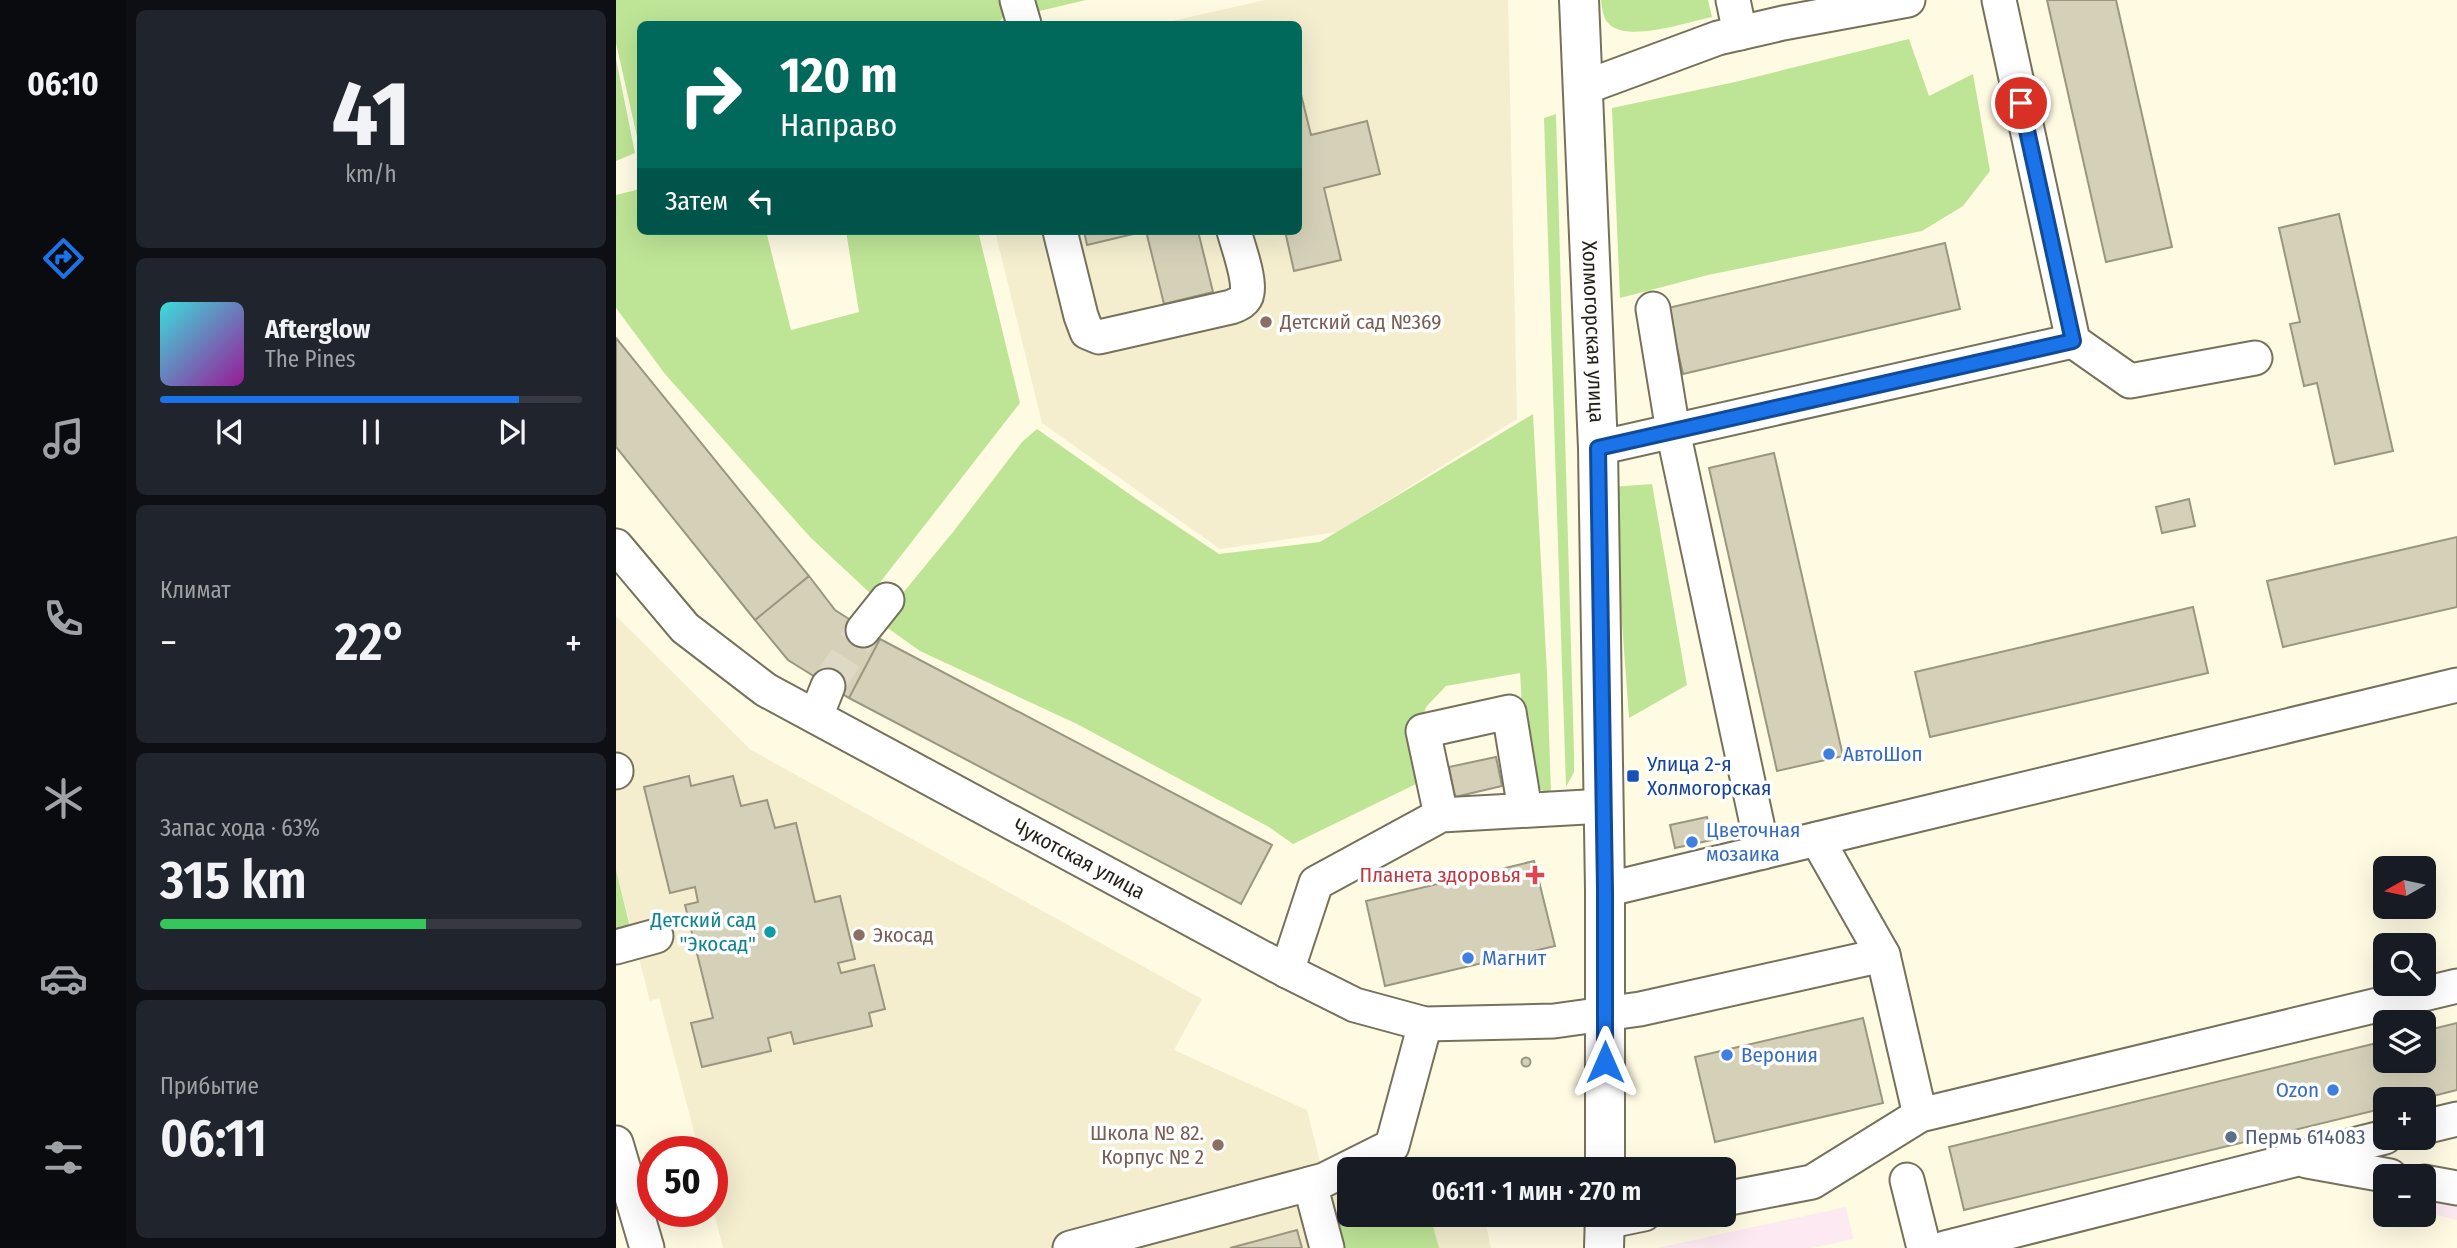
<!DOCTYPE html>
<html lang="ru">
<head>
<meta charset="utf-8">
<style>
  :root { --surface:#171b24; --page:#20242c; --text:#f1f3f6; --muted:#9ea1a6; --line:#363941; --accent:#1a73e8 }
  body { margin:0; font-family:"Fira Sans Condensed",sans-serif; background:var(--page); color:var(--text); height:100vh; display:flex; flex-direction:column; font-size:26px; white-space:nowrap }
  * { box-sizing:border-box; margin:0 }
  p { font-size:23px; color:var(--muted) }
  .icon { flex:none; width:38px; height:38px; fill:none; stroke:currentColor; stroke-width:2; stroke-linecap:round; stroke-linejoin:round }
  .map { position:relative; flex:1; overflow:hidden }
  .details { display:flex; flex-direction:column; gap:10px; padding:10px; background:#0d0f14; width:490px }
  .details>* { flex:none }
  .banner { position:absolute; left:21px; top:21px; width:665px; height:214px; border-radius:10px; box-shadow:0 7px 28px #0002; background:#00695c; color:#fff; overflow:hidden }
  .needle { width:46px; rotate:261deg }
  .fabs { position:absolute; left:1757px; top:856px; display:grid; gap:14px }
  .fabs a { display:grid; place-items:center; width:63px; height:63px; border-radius:10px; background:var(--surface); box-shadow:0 7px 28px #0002; font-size:35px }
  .speed { position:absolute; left:21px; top:1136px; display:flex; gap:14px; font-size:35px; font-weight:700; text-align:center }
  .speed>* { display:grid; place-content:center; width:91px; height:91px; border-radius:50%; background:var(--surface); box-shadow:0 7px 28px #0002; line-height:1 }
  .speed .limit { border:10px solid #d22; background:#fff; color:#111 }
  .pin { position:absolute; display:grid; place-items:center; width:60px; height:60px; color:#fff; margin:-30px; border:4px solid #fff; border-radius:50%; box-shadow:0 2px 7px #0007 }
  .me { position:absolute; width:77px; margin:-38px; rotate:0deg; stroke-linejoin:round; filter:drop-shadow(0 0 5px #0008) }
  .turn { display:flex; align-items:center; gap:24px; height:147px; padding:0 28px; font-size:32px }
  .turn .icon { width:91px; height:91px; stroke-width:2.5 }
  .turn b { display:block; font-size:49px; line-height:60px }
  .then { display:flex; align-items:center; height:66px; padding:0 28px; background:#0003; gap:14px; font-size:26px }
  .big { font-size:52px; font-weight:600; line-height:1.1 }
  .details .tile { flex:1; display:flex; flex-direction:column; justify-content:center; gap:10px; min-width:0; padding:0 24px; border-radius:10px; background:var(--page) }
  .details .dial { align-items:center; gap:0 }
  .dial b { font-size:91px; line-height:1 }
  .song { display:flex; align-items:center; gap:21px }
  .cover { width:84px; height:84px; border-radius:10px; background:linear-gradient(135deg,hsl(180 70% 55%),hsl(300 70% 35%)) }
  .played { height:7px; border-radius:4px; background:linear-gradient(90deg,var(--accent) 85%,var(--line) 85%) }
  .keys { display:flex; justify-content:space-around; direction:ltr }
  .heat { display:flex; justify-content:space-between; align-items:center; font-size:38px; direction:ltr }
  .charge { height:10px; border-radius:5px; background:linear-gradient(90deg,#34c759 63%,var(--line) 0) }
  .trip { position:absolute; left:721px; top:1157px; width:399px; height:70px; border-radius:10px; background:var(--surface); box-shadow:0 7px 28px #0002; font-weight:600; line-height:70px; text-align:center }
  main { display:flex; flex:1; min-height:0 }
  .dock { display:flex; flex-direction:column; width:126px; justify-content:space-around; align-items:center; background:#090b0e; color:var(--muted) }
  .dock .icon { width:49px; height:49px }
  .dock .current { color:var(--accent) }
  .dock b { font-size:32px; color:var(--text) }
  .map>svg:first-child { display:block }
  .built { fill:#f4eecf }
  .industrial { fill:#fde9f2 }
  .green { fill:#bee596 }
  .building { fill:#d5d1b9; stroke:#9a9680; stroke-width:2 }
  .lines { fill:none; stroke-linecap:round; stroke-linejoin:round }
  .minor-tunnel { stroke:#ded9c4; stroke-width:33; stroke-dasharray:33 17; stroke-linecap:butt }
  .minor-casing { stroke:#75715c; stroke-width:37 }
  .major-casing { stroke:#75715c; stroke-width:42 }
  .minor { stroke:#fff; stroke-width:33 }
  .major { stroke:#fff; stroke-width:38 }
  .route-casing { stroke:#114b97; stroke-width:18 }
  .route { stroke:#1a73e8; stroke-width:12 }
  .education-dot { fill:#8d6e63; stroke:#fff; stroke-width:2.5 }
  .shop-dot { fill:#3f7fe0; stroke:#fff; stroke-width:2.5 }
  .transit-dot { fill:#1a4fb4; stroke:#fff; stroke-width:2.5 }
  .health-dot { fill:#e0444e; stroke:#fff; stroke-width:2.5 }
  .culture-dot { fill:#0f9aa8; stroke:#fff; stroke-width:2.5 }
  .service-dot { fill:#5c6f8a; stroke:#fff; stroke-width:2.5 }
  .labels { text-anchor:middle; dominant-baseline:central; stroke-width:7; stroke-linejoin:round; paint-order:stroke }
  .education-label { font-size:21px; fill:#785e54; stroke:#fff; text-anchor:start }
  .street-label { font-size:21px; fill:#211f17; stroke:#fff }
  .shop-label { font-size:21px; fill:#366cbe; stroke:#fff; text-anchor:start }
  .transit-label { font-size:21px; fill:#164399; stroke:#fff; text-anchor:start }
  .health-label { font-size:21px; fill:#be3a42; stroke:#fff; text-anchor:end }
  .culture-label { font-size:21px; fill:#0d838f; stroke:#fff; text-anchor:end }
  .service-label { font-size:21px; fill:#4e5e75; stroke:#fff; text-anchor:start }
</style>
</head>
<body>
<main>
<nav class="dock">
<b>06:10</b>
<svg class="icon current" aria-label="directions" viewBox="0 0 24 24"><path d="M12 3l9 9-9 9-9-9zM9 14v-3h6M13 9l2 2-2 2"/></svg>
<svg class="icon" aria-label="music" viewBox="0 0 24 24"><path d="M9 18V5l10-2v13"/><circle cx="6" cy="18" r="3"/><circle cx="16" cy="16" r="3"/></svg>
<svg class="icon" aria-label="phone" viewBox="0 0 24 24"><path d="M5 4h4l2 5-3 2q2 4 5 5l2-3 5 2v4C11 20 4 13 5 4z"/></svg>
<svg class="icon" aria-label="climate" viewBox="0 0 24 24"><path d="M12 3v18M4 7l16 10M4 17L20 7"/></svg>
<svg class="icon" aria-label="car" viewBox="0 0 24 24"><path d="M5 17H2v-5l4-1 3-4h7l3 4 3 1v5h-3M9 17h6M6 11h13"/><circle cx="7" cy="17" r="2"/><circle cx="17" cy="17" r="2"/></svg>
<svg class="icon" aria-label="filters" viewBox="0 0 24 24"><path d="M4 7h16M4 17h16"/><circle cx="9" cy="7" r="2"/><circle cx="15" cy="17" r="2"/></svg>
</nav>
<section class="details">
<div class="tile dial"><b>41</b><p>km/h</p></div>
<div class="tile">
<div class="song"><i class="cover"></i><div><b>Afterglow</b><p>The Pines</p></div></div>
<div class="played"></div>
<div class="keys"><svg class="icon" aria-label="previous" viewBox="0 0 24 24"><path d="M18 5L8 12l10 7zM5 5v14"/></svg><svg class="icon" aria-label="pause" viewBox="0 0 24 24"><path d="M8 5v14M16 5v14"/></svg><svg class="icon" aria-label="next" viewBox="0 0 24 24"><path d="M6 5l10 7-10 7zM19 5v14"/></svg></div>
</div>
<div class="tile"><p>Климат</p>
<div class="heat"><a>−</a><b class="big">22°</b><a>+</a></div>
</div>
<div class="tile"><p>Запас хода · 63%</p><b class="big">315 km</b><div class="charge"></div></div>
<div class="tile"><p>Прибытие</p><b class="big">06:11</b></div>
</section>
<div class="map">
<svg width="1841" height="1248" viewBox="0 0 1841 1248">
  <rect width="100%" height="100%" fill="#fffae2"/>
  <!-- built -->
  <path class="built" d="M649,0h243l9,419 -180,113 -117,17 -178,-126 -47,-192h303v-207h-139z
    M0,616l135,134 451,249 -28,51 133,60 20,80 22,-3v27l135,1 7,33h-768l-11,-43v-53l-13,-1 -40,-153 -9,3 -34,-131z"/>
  <!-- industrial -->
  <path class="industrial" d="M1782,1163l59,12v45l-33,-8v-36h-29z
    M1230,1207l7,32 -41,9h-155z"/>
  <!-- green -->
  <path class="green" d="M0,0h382l15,7 -16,17h-357v126l-24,-107z
    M403,0h67l-55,13z
    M985,0h107l4,17c-25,5 -82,25 -102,8 -7,-6 -8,-16 -9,-25z
    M1293,39l20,57 44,-22 17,97 -27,35 -41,25 -214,44 -88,23 -8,-190 123,-26z
    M0,59l19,94 -19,8z
    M940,114l18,640v18l-8,15 -22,-669z
    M24,189v42h126l25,99 68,-18 -13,-81h132l42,172 -149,191 -61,-57 -145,-163 -49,-66v-113z
    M917,414l14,259 4,119c-5,-1 -7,0 -11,-3 -17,-15 -18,-92 -20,-116l-74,13 -20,21 -10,32v45l-123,60 -24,-17 -192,-103 -157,-73 -41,-29 74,-90 69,-90 15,-13 98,69 84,56 101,-12z
    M1036,484l35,201 -58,33 -17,-231z
    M0,870l14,57 -14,4z
    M738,1215h76l9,33h-98l-7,-28z"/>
  <!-- building -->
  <path class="building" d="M1431,0h69l56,247 -66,15z
    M682,82l13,53 56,-14 13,53 -56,14 17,72 -47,11 -9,-40h13z
    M1723,214l54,237 -58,13 -18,-81 -13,3 -14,-62 10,-2 -21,-94z
    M468,231h62l-59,14z
    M530,231h52l15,61 -49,12z
    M1329,243l15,66 -277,65 -15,-66z
    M0,338l193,238 -54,44 -139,-173z
    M1158,453l69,303 -66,15 -68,-303z
    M1573,499l6,27 -33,7 -6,-26z
    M1841,537v70l-174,40 -16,-66z
    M193,576l26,34 45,29 -31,59 -61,-38 -33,-40z
    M1577,607l15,66 -278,64 -15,-65z
    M264,639l392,206 -31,59 -392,-206z
    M880,757l6,29 -47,11 -6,-30z
    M73,776l2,10 42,-10 8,30 26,-6 8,28 21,-5 19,79 25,-6 15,63 -17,4 3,10 33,-8 11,44 -16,4 3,13 -78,18 -3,-12 -23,6 3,13 -69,16 -11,-44 22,-5 -28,-113 13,-3 -3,-15 -25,6 -26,-106z
    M1091,817l5,23 -37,8 -5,-23z
    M918,861l21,85 -170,40 -19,-85z
    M1247,1018l20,85 -168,39 -20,-85z
    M1841,1023v67l-36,9h-36v9l-421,102 -15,-63 436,-106v19h39v-29z
    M905.5 1062a4.5 4.5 0 1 1 9 0a4.5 4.5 0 1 1-9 0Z
    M681,1230l5,18h-72z"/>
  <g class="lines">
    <!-- minor-tunnel -->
    <path class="minor-tunnel" d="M212,686l35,-56"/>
    <!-- minor casing -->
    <g class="minor-casing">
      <g id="minor">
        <path d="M401,0l7,24"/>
        <path d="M1117,0l7,33"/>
        <path d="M1383,0l74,341 57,40 125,-23"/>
        <path d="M967,88l135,-50 65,-15 125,-23"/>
        <path d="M444,231l21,85 6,16 12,5 132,-30c8,-3 15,-6 16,-14 3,-15 -9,-47 -13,-62"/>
        <path d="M1037,309l20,122 90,421"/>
        <path d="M982,448l475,-107"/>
        <path id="s1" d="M0,546l69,82 81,62 521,281 68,34 70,19 129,-3 86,-12 243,-54"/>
        <path d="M247,630l24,-30"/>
        <path d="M200,716l12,-30"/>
        <path d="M0,770v2"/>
        <path d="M825,815l-18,-84 86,-19 16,98"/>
        <path d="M1201,839l66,116 37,160"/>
        <path d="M989,890l852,-205"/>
        <path d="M0,947l40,-11"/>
        <path d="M671,971l29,-88 125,-68 163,-9"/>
        <path d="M1808,1127l33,-8"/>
        <path d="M0,1143l31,105"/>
        <path d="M1691,1161l83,15"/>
        <path d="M1291,1180l17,68"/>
        <path d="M1808,1182l33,6"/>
        <path d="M694,1184l17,64"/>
        <path d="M1108,1199l88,-17 108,-67 537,-129"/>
        <path d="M989,1222l39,-8"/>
        <path d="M454,1248l254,-68 68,-34 33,-122"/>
        <path d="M1329,1248l440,-111"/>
      </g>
    </g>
    <!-- major casing -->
    <g class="major-casing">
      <g id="major">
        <path id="s2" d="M963,0l19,448 7,442v279"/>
        <path d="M988,1248l1,-34"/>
      </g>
    </g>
    <!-- minor -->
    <use href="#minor" class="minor"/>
    <!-- major -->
    <use href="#major" class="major"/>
  </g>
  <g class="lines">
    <!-- route casing -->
    <g class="route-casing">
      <path id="route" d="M989,1062v-172l-7,-442 475,-107 -52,-238"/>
    </g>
    <!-- route -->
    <use href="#route" class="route"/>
  </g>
  <!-- markers -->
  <g class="education-dot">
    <circle cx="650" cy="322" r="7"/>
    <circle cx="243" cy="935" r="7"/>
    <circle cx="602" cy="1145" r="7"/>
  </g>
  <g class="shop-dot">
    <circle cx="1213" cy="754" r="7"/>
    <circle cx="1076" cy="842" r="7"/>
    <circle cx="852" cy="958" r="7"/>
    <circle cx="1111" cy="1055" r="7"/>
    <circle cx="1717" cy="1090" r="7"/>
  </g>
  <rect class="transit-dot" x="1010" y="769" width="14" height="14" rx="3.5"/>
  <path class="health-dot" d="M915.5 864.5h7v7h7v7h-7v7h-7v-7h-7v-7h7z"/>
  <circle class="culture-dot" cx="154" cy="932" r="7"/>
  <circle class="service-dot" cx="1615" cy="1137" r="7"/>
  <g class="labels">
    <!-- education labels -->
    <g class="education-label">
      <text x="664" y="322">Детский сад №369</text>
      <text x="257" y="935">Экосад</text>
      <text x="588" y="1133" text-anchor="end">Школа № 82.<tspan x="588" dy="24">Корпус № 2</tspan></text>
    </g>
    <!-- street labels -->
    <g class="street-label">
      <text stroke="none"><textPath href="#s2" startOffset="332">Холмогорская улица</textPath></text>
      <text stroke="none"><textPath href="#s1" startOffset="565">Чукотская улица</textPath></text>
    </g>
    <!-- shop labels -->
    <g class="shop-label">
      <text x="1227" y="754">АвтоШоп</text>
      <text x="1090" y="830">Цветочная<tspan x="1090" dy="24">мозаика</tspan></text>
      <text x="866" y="958">Магнит</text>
      <text x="1125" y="1055">Верония</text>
      <text x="1703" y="1090" text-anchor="end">Ozon</text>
    </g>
    <!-- transit labels -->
    <g class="transit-label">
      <text x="1031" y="764">Улица 2-я<tspan x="1031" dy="24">Холмогорская</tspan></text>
    </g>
    <!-- health labels -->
    <g class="health-label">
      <text x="905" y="875">Планета здоровья</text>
    </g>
    <!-- culture labels -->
    <g class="culture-label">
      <text x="140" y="920">Детский сад<tspan x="140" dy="24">"Экосад"</tspan></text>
    </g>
    <!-- service labels -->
    <g class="service-label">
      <text x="1629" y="1137">Пермь 614083</text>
    </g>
  </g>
</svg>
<div class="fabs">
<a><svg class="needle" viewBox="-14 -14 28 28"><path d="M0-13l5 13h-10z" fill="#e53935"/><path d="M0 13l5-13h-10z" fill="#9ea1a6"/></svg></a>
<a><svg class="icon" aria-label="search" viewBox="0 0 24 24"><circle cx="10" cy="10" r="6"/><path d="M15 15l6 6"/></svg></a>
<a><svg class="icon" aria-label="layers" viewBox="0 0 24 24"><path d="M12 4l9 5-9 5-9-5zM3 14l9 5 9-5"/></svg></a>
<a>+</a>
<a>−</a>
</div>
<div class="speed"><div class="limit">50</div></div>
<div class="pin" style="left:1405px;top:103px;background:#d93025"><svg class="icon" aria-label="arrive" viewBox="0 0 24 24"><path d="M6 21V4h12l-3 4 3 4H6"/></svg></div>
<svg class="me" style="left:989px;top:1062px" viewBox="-20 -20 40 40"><path d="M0-17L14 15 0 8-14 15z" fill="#1a73e8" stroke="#fff" stroke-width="4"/></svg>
<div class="trip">06:11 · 1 мин · 270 m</div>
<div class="banner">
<div class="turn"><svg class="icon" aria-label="right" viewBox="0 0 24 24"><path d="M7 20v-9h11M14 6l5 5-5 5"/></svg><div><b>120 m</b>Направо</div></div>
<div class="then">Затем<svg class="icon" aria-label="left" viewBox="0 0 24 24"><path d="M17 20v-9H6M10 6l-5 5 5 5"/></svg></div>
</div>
</div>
</main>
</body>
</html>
